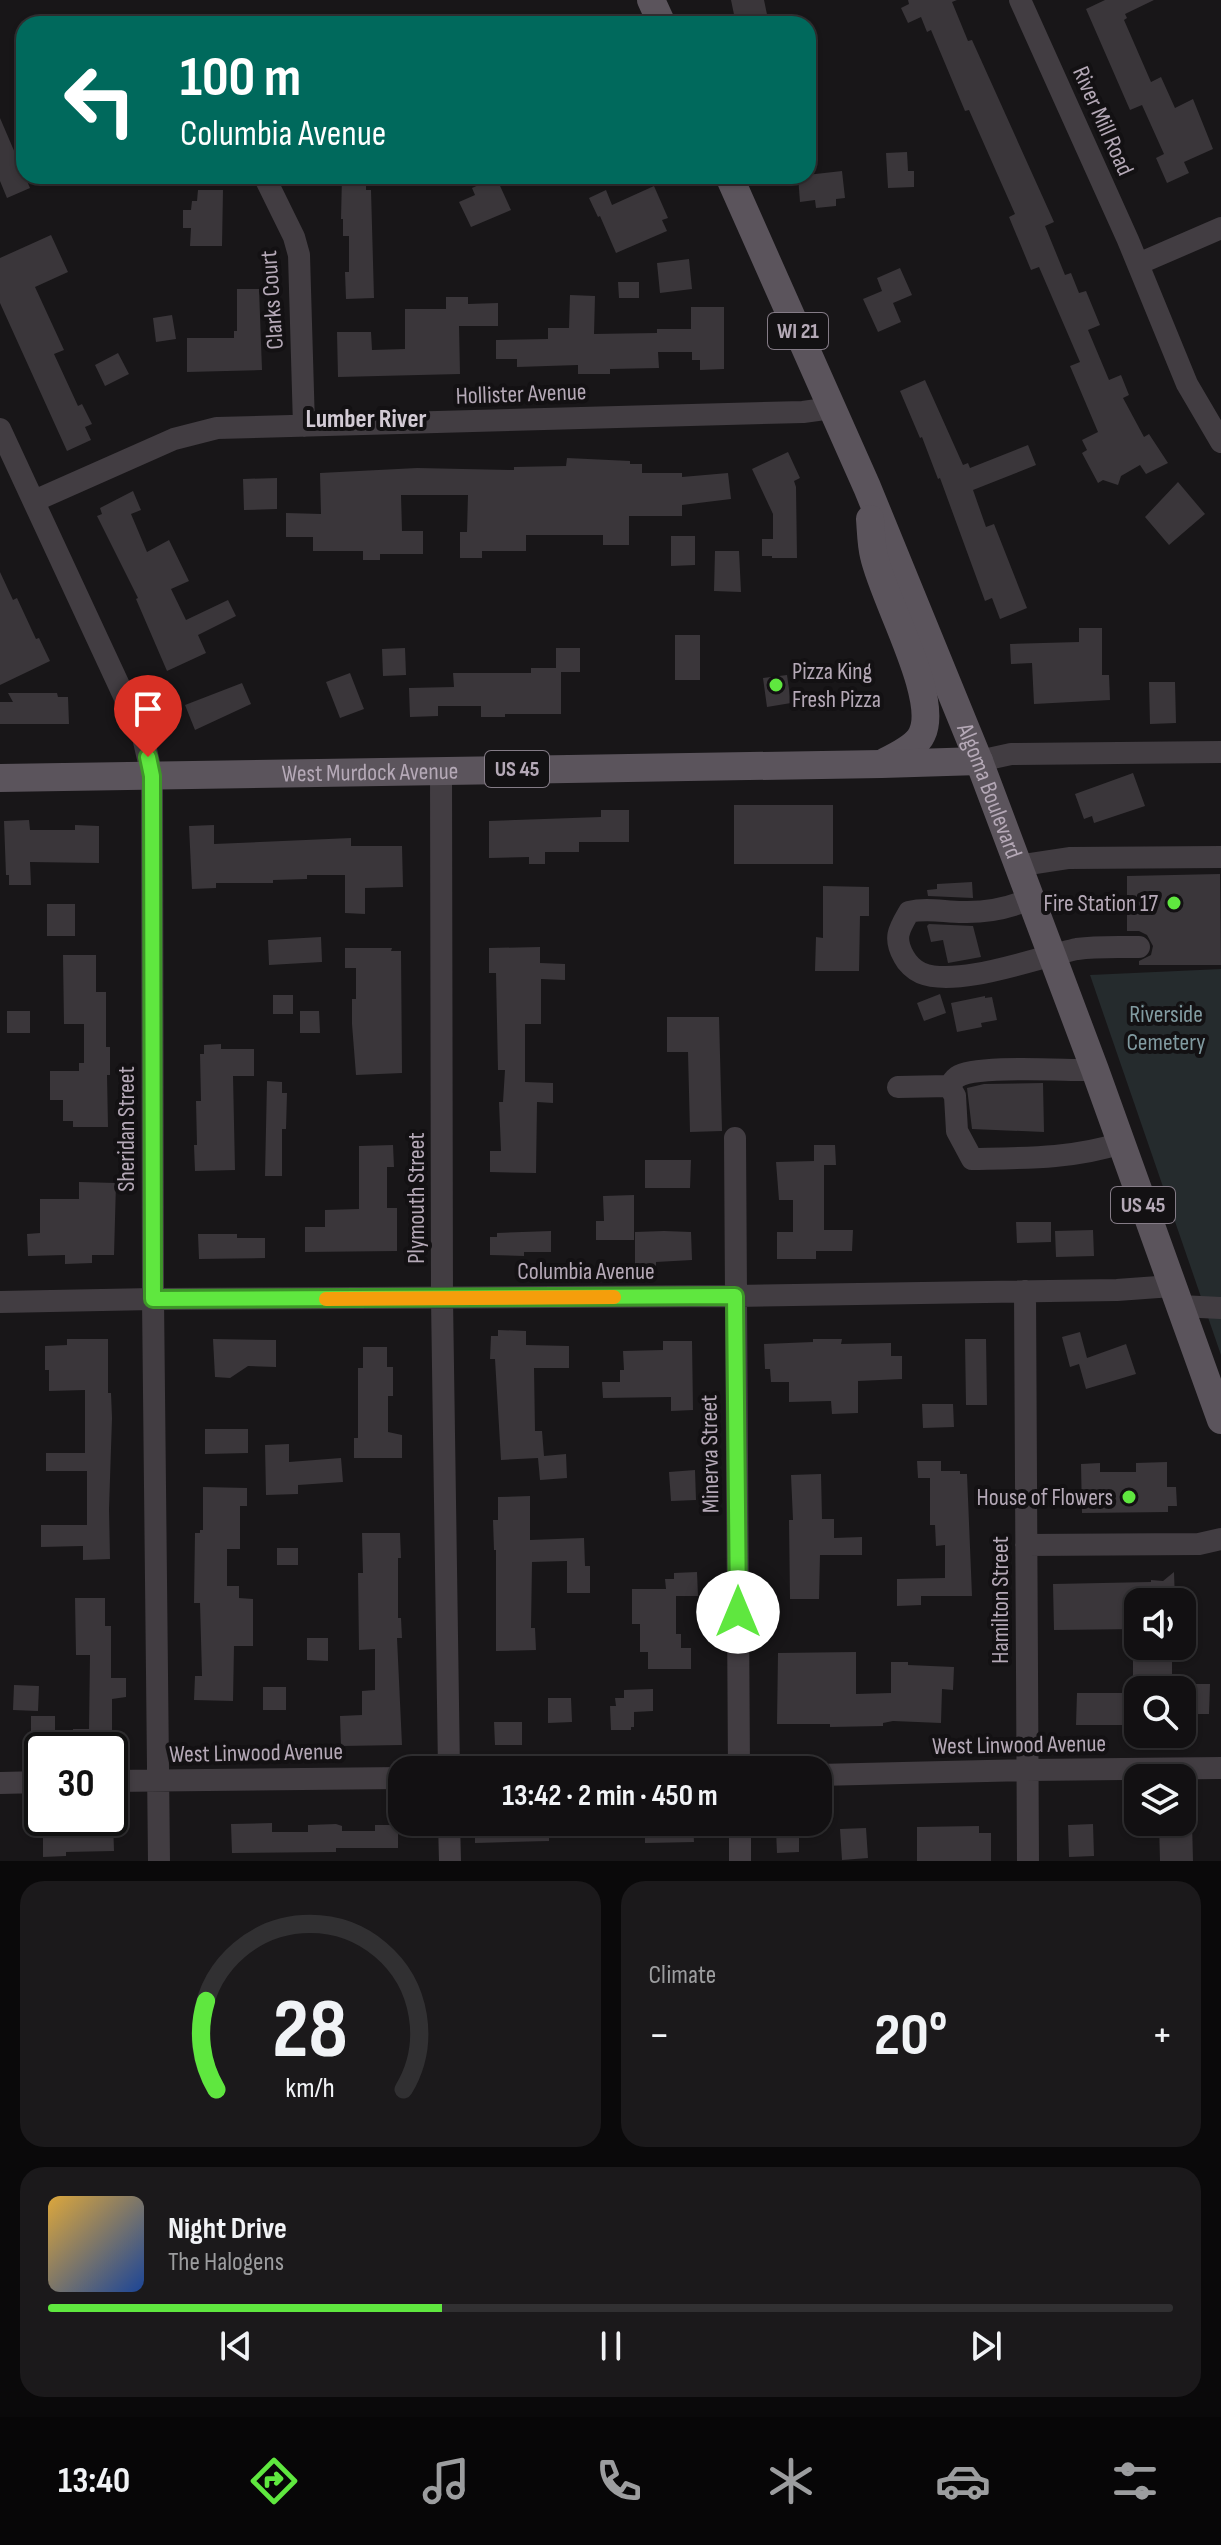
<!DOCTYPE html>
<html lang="en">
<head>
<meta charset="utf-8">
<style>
  :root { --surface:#121012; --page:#1b191b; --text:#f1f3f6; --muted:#9c9d9f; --line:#313032; --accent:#5fe73f }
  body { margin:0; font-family:"Sofia Sans Condensed",sans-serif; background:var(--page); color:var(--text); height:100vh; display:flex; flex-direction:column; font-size:30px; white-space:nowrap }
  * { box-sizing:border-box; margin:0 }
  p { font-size:26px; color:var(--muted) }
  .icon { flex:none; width:44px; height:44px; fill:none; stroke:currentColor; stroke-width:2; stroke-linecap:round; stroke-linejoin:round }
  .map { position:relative; height:1861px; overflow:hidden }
  .details { display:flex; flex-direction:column; gap:20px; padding:20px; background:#0a090a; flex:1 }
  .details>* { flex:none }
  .guide { position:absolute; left:16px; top:16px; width:800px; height:168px; border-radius:24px; box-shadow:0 2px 6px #0004,0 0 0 2px var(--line); background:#00695c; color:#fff; overflow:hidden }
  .tools { position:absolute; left:1124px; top:1588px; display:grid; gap:16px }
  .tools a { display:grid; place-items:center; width:72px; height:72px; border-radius:16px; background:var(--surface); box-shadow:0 2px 6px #0004,0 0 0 2px var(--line); font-size:40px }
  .speed { position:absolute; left:24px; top:1732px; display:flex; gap:16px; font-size:40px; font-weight:700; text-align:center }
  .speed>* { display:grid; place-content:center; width:104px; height:104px; border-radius:50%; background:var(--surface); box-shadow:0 2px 6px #0004,0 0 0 2px var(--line); line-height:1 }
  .speed .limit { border:4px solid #111; border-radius:12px; background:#fff; color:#111 }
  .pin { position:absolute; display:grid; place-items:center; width:68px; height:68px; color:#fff; margin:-82px -34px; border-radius:50% 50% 50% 0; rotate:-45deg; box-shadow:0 0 8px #0007 }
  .pin .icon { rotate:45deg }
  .me { position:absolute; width:88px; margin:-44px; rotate:0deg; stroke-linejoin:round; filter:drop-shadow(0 0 6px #0008) }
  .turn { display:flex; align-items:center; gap:28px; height:168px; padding:0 32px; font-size:36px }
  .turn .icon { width:104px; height:104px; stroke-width:2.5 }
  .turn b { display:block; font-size:56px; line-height:68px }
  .big { font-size:60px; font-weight:700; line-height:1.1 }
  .details .tile { flex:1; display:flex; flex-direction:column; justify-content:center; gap:12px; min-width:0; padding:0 28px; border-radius:24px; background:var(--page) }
  .details .dial { align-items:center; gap:0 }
  .dial svg { height:208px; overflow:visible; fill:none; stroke:var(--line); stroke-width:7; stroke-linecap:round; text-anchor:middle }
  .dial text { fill:var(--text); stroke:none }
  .song { display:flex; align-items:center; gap:24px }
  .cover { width:96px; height:96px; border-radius:12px; background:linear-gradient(135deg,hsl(40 70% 55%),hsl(220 70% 35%)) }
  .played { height:8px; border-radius:4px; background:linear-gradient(90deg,var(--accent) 35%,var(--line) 35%) }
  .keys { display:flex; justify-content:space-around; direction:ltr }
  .heat { display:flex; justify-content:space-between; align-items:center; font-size:44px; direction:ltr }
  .details .tiles { flex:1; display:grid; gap:20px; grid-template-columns:1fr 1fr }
  .tile:last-child { grid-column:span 2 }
  .trip { position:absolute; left:388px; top:1756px; width:444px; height:80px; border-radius:24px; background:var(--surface); box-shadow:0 2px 6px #0004,0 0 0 2px var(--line); font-weight:700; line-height:80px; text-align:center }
  .tabs { display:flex; height:128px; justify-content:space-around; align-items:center; background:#070607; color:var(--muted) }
  .tabs .icon { width:56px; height:56px }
  .tabs .current { color:var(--accent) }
  .tabs b { font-size:36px; color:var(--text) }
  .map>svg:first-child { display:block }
  .green { fill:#252b2d }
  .building { fill:#3a363a }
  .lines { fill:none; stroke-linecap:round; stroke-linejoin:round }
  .minor { stroke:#423d42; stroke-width:22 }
  .major { stroke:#5b545c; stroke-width:28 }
  .route-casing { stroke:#3e9629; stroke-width:20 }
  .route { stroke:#5fe73f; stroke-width:14 }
  .slow { stroke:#f59e0b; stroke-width:14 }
  .poi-dot { fill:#5fe73f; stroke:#131113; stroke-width:3 }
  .labels { text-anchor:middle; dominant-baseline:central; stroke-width:8; stroke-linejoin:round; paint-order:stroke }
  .shield { fill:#131113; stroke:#847b86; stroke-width:2 }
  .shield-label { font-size:22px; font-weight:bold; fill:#b5a9b7 }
  .street-label { font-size:24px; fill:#b5a9b7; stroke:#131113 }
  .poi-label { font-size:24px; fill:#b5a9b7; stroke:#131113; text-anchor:end }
  .park-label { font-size:24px; fill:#819ba1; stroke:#131113 }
  .neighbourhood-label { font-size:26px; font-weight:bold; fill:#d2cad4; stroke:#131113 }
</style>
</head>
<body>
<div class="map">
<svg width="1221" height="1861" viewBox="0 0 1221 1861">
  <rect width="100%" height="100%" fill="#181618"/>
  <!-- green -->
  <path class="green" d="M1221,969v386l-131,-380z"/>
  <!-- building -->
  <path class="building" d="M731,0h33l5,24h-33z
    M908,0h49l-5,2 16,39 4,-1 82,182 -9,4 20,49 6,-2 8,20 7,-2 14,34 -12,5 21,50 12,-5 8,20 -6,3 21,39 5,-3 19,29 -22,11 -6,-9 -19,11 -3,9 -15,-5 -5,3 -16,-30 5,-3 -5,-10 16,-8 -28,-66 10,-4 -41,-95 -8,3 -22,-53 6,-3 -46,-104 -4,1 -34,-81 -4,2 -6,-15 -13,6 -7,-15 8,-4z
    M1105,0h49l-29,14 2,4 -3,2 27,62 10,-5 14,31 18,-9 20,50 -29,13 5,11 -22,10 -11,-25 8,-4 -22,-49 -12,5 -44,-101z
    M0,118l30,70 -23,10 -7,-17z
    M907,152l1,19h6v16l-26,1 -2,-35z
    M842,171l3,27 -9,1v7l-20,2 -1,-8 -15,2 -2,-26z
    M342,176h24v14h5l3,108 -28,1 -1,-27h4v-36h-6v-17h-2z
    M496,177l15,33 -40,17 -12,-25 16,-7 -3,-7z
    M654,186l14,32 -6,2 5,11 -51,22 -16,-37 -2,1 -9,-19 17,-8 6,15z
    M198,190h25l-1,56h-32l1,-18h-8v-18h8l1,-9h5z
    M51,235l17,37 -33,15 29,63 -10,4 24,52 4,-2 10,20 -7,3 6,13 -24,11 -67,-148v-45z
    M689,259l3,30 -32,4 -3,-30z
    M900,268l12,27 -19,8 8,19 -23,10 -15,-33 19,-8 -5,-13z
    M618,282h21v16h-20z
    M237,289h22l3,81 -75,2v-34h47v-7h3z
    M570,295l25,1 -1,38 63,-1v-4h34v-22h33v62l-24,1v-10h-8v-8h-34l1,16 -49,1v5h-32v-9l-61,2v-8h-21v-19l52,-1v-11h21z
    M446,297h22v7l30,-1v23h-39l1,48 -122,3 -1,-45h34l1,18 33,-1v-40h41z
    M172,315l4,24 -20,3 -3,-24z
    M118,353l11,21 -24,12 -10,-21z
    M925,380l38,85 5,-2 2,5 58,-23 8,20 -63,25 13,37 8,-3 33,84 -27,11 -8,-21 -7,3 -45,-123 -2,1 -16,-42 -2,1 -20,-47z
    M788,452l12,26 -6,3 2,6 1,71h-25v-2h-10v-17h11v-25l-21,-45z
    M567,458l63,3v3h12v9h40v4l46,-4 3,26 -49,6v11h-53v29h-26v-10h-77v16h-44v7h-22v-26h7l1,-37h-67l1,36h21v23h-43v6h-17v-9h-50v-14h-27v-24l35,1 -1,-41 97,-5 97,2v-3l52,-1z
    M277,478v31l-33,1 -1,-31z
    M1178,482l27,32 -36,31 -24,-28z
    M133,491l8,19 -10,4 16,38 22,-12 20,41 -18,8 15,31 42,-20 8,16 -38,19 8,18 -39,18 -31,-72 2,-1 -41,-82 5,-2 -2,-6z
    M671,536h24v29l-24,1z
    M715,551h24l2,41 -27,-1z
    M0,572l13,28 4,-2 19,41 3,-1 11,23 -50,24z
    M1079,628h23v47h7l1,25 -76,4 -2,-41 -21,1 -1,-20 69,-2z
    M675,635h25v45h-25z
    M405,648l1,27 -23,1 -1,-27z
    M556,648h24v24h-19v42h-56v3h-24v-11h-43v10l-28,1 -1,-29 45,-1 -1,-14h78v-5h25z
    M350,673l14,36 -24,9 -14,-36z
    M787,675l4,28 -24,4 -4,-29z
    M1149,682h26l1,41 -26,1z
    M242,683l9,21 -56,26 -10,-25z
    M8,693h49l1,4h10l1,27h-69v-22h13z
    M1133,773l12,33 -51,17 -2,-7 -8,3 -9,-25z
    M734,805h99v59h-99z
    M601,810h28v32h-50v10h-34v12h-16v-7l-40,1v-37l112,-4z
    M29,820l1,10h45v-5l24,1v37l-69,-1 1,23h-22v-10h-3l-2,-54z
    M214,825v19l137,-6v8h51l1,41 -38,1v26l-20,-1v-38h-38v4l-34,1v3h-57v5l-24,1 -3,-63z
    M1220,874l1,91h-82v-4l12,-6 2,-9 -6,-11 -8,-4h-12v-55z
    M972,882l1,16 -45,-2 -1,-6 10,-1v-5z
    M823,886l46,1v29h-9l-1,55h-44l1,-34 7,1z
    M47,904h28v32h-28z
    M929,924l44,2 8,31 -33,6 -5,-23 -12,2 -4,-16z
    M321,937l1,25 -53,3 -1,-25z
    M540,947v16l25,1v16l-24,-1v45h-16v58l28,1v20l-16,-1 -1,71 -46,-1v-21h11l-2,-49h4l2,-32h-7l-2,-97h-7v-25z
    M345,948h47l-1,3h10l1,122 -46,2 -4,-51v-25h4v-31h-11z
    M63,955h33v37h10v55h4v28h-3l1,52h-35v-6h-10v-21h-13v-29h29v-8h5v-39h-20z
    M940,994l6,19 -22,8 -7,-18z
    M273,995h20v19h-20z
    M985,996v2l7,-1 5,23 -16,3 1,4 -25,5 -6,-29z
    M7,1011h23v22h-23z
    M300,1011h19l1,22h-20z
    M667,1017h52l3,114 -32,1 -2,-80h-21z
    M221,1044v5h33v27h-21l2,94 -40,1 -1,-26h3l-1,-44h5l-1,-47h4v-9z
    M267,1081l15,1v11h5l-1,36h-4v47h-17z
    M1043,1083l1,49 -72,-3 -5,-41 17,-4z
    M393,1145l1,22h-7v41h10v43l-92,1v-25h20v-17l34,-1v-63z
    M814,1145h21l1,20h-12v65h29l-1,21h-36v8h-39v-27h16v-32h-14l-3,-38 38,-1z
    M645,1160h46l-1,28h-45z
    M79,1182l37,1 -2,72h-22v8l-27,1v-9l-37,1 -1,-22 13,-1v-34h39z
    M634,1195v45h-38v-19h8l-1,-25z
    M1016,1222h35v20l-34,1z
    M1093,1230l1,26 -38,1 -1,-26z
    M551,1231v21h-27v4l-34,-1v-18h7v-4z
    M664,1231l27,1 1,28 -36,2v8h-21v-38z
    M198,1234h39v4h28v20l-66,1z
    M498,1330l28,1v14l43,1v22h-35l1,63h7l2,25 22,-2 1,24 -27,2 -2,-22 -37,2 -6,-101h-5l1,-23h7z
    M1080,1332l7,26 39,-14 10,30 -50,15 -7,-25 -9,3 -8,-30z
    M67,1339h41v54h3l1,25 -3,91 1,50 -27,1v-14l-42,1v-22h46v-54h-41v-18h39v-63l-36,1v-21h-4v-24l22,-1z
    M213,1339l63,1v27l-28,-1 -18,12 -15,-1z
    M813,1339h29l-1,5 50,-1v13h11v23l-44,2v32l-26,1 -1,-13 -42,1v-20h-18l-1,-13h-5l-1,-25 49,-2z
    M965,1339h21l1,66h-21z
    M663,1341h29l1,69 -22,1v-14l-68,1 -1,-16h18v-12h4l-1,-19 40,-1z
    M363,1347h24v20h6v29h-5v36l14,3v23h-48v-20h4v-70h5z
    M922,1404h31l1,23 -31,1z
    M205,1429h43v24l-43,1z
    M289,1444v18l52,-4 2,24 -45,3v9l-32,1 -1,-50z
    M917,1461h24v10h19v3h7l5,122h-51v9l-24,1v-27l48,-1v-33l-9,1 -1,-21h-5v-47h-12z
    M1167,1462v25h9l1,19h-9v6l-86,1 -1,-49 19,-1v9h36v-9z
    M695,1470l1,30 -25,1 -2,-29z
    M821,1474l1,45h12v19l28,-1v18h-42l-1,44h-29l-1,-79h4l-2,-45z
    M203,1487l44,1v18h-7v43h-13v37h12v12l14,1v47h-19l-1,55 -39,-1 1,-24h7l-2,-73h-6l1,-70h5v-3h3z
    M530,1496v44l54,-2 1,28h5v27h-23v-32l-35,1 -1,66h4l1,22 -40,1v-101h-2l-1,-30h5v-23z
    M362,1533h38l1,25h-3v60h3l1,20h-5l5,107 -61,1 -1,-30 22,-1v-24l13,-1v-41l-16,1 -1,-77h5z
    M277,1548h21v17h-21z
    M697,1572l1,24h-22v38h5v14h10v21h-43v-17h-8v-28h-8v-35h34l-1,-10h9v-6z
    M1174,1572l1,30h-37v27l-84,1 -1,-46 98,-2v-2l12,1z
    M75,1598h30v28h6v52h15v19l-14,2v51h-39v-21h16l1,-74h-14z
    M307,1638h21v23l-21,-1z
    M856,1652v42l35,-1v-31h17v3l46,2 -1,23 -11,-1 -1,34 -48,-2 -10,2v3l-53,1v-3h-53l1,-71z
    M1172,1655v23h-39v-22z
    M1188,1684h22l-1,30h-22z
    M14,1685l25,1 -1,25 -25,-1z
    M263,1687h23v23h-23z
    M653,1689v22l-19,1v15h-3v3h-20l-1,-24h6l-1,-8h9v-8z
    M1077,1693h47l-1,32h-47z
    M548,1698h23l1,24 -24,1z
    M31,1716h24v19l-24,1z
    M494,1722h28v23h-27z
    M113,1821l1,30 -48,1v4l-23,1v-20l29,-1 -1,-14z
    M475,1822h74v19l-74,2z
    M645,1822h48l1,20 -49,1z
    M1169,1822h23l1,39h-33l-1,-37h10z
    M272,1823v9h36v-7l28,-1 6,2v5h33v-6h23v23h-62v4l-104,1 -1,-29z
    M1093,1824l1,32 -25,1 -1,-32z
    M979,1826v7h12v28h-74v-34z
    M866,1828l2,30 -26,2 -2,-31z
    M776,1830h23v22l-22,1z"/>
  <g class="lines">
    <!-- minor -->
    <path class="minor" d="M1020,0l108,240 59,144 34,58
      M264,176l30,61 5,18 5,171
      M1138,264l83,-36
      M0,429l143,308 9,39 1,523 6,562
      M34,501l140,-62 43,-11 586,-16 29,-4
      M979,761l32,-7 210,-2
      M441,769l1,530 7,471
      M1017,866l52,-8 152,-1
      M1030,899c-21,9 -40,13 -63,13 -20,1 -38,-5 -58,0 -10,17 -16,26 -5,45 3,6 10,13 17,16 36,15 117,-16 156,-24 20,-3 41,-2 62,-2
      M949,1086c3,-3 5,-7 8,-9 19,-13 112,-6 138,-7
      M898,1087l51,-1 6,10 2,35 15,28c50,-1 101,0 149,-16
      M735,1138l4,632
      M1025,1291l3,570
      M0,1302l153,-3 582,-3 382,-6 55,-4
      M1180,1306l41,2
      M1026,1545l173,-1 22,-5
      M818,1775l209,-5 194,-2
      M110,1781l292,-3
      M0,1783l42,-1
      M449,1822l1,39
      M740,1822v39"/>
    <!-- major -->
    <g class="major">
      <path d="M651,0l11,24"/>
      <path id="s1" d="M729,176l138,311 112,274 116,309 126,350"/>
      <path d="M870,519c1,12 1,25 4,37 9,43 66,141 48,178 -6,14 -27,22 -39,29"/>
      <path id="s2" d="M0,778l882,-14 97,-3"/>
    </g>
  </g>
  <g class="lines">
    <!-- route casing -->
    <g class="route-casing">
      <path id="route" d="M148,757l4,19 1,523 582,-3 3,316"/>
    </g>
    <!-- route -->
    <use href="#route" class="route"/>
    <!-- slow -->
    <path class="slow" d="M326,1299l288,-2"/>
  </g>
  <!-- markers -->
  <g class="poi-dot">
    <circle cx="776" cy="685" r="8"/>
    <circle cx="1174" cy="903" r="8"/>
    <circle cx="1129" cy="1497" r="8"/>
  </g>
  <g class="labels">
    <!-- shield labels -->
    <g class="shield">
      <rect x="768" y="313" width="60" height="36" rx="6"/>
      <rect x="485" y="751" width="64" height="36" rx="6"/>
      <rect x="1111" y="1187" width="64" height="36" rx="6"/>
    </g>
    <g class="shield-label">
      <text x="798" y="331">WI 21</text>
      <text x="517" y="769">US 45</text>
      <text x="1143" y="1205">US 45</text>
    </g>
    <!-- street labels -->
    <g class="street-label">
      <text transform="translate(1103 121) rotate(66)">River Mill Road</text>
      <text transform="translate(272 300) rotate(-94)">Clarks Court</text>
      <text transform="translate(521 394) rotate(-2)">Hollister Avenue</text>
      <text stroke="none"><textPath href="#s2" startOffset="370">West Murdock Avenue</textPath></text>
      <text stroke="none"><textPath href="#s1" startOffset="668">Algoma Boulevard</textPath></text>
      <text transform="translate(126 1129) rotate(-90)">Sheridan Street</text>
      <text transform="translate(416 1198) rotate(-90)">Plymouth Street</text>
      <text x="586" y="1271">Columbia Avenue</text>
      <text transform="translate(710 1454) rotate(-91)">Minerva Street</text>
      <text transform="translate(1000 1600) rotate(-90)">Hamilton Street</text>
      <text transform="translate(1019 1745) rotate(-1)">West Linwood Avenue</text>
      <text transform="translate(256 1753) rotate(-1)">West Linwood Avenue</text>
    </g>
    <!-- poi labels -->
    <g class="poi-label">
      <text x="792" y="671" text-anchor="start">Pizza King<tspan x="792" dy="28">Fresh Pizza</tspan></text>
      <text x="1158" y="903">Fire Station 17</text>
      <text x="1113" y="1497">House of Flowers</text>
    </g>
    <!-- park labels -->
    <g class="park-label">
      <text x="1166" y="1014">Riverside<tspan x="1166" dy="28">Cemetery</tspan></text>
    </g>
    <!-- neighbourhood labels -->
    <g class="neighbourhood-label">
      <text x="366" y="419">Lumber River</text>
    </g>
  </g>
</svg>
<div class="tools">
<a><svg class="icon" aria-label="sound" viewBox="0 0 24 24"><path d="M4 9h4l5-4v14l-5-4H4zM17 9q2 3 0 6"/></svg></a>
<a><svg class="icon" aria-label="search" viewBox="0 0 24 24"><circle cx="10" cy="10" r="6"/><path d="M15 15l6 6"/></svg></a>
<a><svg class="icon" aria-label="layers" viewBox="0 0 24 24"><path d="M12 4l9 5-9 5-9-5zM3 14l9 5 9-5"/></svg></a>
</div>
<div class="speed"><div class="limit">30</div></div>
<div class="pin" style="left:148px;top:757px;background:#d93025"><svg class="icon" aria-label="arrive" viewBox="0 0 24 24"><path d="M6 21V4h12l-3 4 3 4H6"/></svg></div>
<svg class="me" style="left:738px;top:1612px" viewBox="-20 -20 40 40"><circle r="19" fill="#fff"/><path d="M0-13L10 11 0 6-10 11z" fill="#5fe73f"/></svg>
<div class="trip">13:42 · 2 min · 450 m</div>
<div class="guide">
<div class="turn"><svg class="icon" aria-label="left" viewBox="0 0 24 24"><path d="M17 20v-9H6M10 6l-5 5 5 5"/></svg><div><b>100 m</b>Columbia Avenue</div></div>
</div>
</div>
<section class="details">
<div class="tiles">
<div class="tile dial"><svg viewBox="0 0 100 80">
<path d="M14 69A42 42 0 1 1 86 69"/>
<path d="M14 69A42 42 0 0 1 10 35" stroke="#5fe73f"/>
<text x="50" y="56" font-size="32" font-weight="700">28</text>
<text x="50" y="72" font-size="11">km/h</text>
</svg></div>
<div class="tile"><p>Climate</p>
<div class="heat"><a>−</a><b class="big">20°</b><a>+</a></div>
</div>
<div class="tile">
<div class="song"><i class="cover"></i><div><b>Night Drive</b><p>The Halogens</p></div></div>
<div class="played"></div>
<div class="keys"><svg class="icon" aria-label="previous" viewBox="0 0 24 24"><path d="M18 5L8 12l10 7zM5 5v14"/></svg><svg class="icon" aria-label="pause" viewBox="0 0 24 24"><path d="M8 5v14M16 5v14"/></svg><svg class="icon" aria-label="next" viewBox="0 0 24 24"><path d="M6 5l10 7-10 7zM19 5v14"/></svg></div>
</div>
</div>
</section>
<nav class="tabs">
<b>13:40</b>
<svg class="icon current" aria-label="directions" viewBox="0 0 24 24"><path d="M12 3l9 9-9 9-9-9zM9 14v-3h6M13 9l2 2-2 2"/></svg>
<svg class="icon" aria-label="music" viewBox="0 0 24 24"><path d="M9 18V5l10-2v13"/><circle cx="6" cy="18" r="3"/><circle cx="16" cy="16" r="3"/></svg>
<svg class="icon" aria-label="phone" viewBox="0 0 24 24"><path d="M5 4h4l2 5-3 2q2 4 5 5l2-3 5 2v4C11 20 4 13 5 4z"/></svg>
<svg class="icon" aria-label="climate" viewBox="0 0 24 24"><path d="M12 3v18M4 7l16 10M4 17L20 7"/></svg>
<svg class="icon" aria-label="car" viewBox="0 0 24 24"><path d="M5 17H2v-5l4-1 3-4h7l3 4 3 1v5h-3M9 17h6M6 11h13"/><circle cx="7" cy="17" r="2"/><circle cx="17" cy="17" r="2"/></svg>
<svg class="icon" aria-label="filters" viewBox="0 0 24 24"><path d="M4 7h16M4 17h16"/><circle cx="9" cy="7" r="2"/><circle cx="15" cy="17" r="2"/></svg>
</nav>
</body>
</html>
